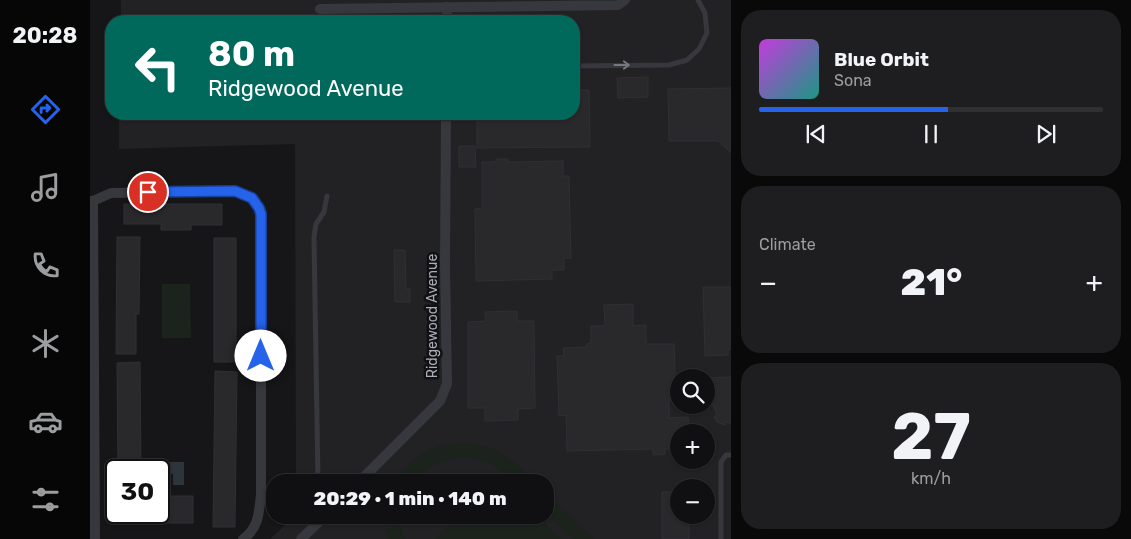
<!DOCTYPE html>
<html lang="en">
<head>
<meta charset="utf-8">
<style>
  :root { --surface:#101012; --page:#1e1e20; --text:#f1f3f6; --muted:#9c9d9f; --line:#303032; --accent:#2563eb }
  body { margin:0; font-family:Rubik,sans-serif; background:var(--page); color:var(--text); height:100vh; display:flex; flex-direction:column; font-size:19px; white-space:nowrap }
  * { box-sizing:border-box; margin:0 }
  p { font-size:16px; color:var(--muted) }
  .icon { flex:none; width:28px; height:28px; fill:none; stroke:currentColor; stroke-width:2; stroke-linecap:round; stroke-linejoin:round }
  .map { position:relative; flex:1; overflow:hidden }
  .drawer { display:flex; flex-direction:column; gap:10px; padding:10px; background:#09090a; width:400px }
  .drawer>* { flex:none }
  .guide { position:absolute; left:15px; top:15px; width:475px; height:105px; border-radius:20px; box-shadow:0 1px 4px #0004,0 0 0 1px var(--line); background:#00695c; color:#fff; overflow:hidden }
  .controls { position:absolute; left:580px; top:369px; display:grid; gap:10px }
  .controls a { display:grid; place-items:center; width:45px; height:45px; border-radius:50%; background:var(--surface); box-shadow:0 1px 4px #0004,0 0 0 1px var(--line); font-size:25px }
  .speed { position:absolute; left:15px; top:459px; display:flex; gap:10px; font-size:25px; font-weight:700; text-align:center }
  .speed>* { display:grid; place-content:center; width:65px; height:65px; border-radius:50%; background:var(--surface); box-shadow:0 1px 4px #0004,0 0 0 1px var(--line); line-height:1 }
  .speed .limit { border:2px solid #111; border-radius:8px; background:#fff; color:#111 }
  .pin { position:absolute; display:grid; place-items:center; width:42px; height:42px; color:#fff; margin:-21px; border:2px solid #fff; border-radius:50%; box-shadow:0 1px 5px #0007 }
  .me { position:absolute; width:55px; margin:-28px; rotate:0deg; stroke-linejoin:round; filter:drop-shadow(0 0 4px #0008) }
  .turn { display:flex; align-items:center; gap:18px; height:105px; padding:0 20px; font-size:22px }
  .turn .icon { width:65px; height:65px; stroke-width:2.5 }
  .turn b { display:block; font-size:35px; line-height:42px }
  .big { font-size:38px; font-weight:800; line-height:1.1 }
  .drawer .tile { flex:1; display:flex; flex-direction:column; justify-content:center; gap:8px; min-width:0; padding:0 18px; border-radius:20px; background:var(--page) }
  .drawer .dial { align-items:center; gap:0 }
  .dial b { font-size:65px; line-height:1 }
  .song { display:flex; align-items:center; gap:15px }
  .cover { width:60px; height:60px; border-radius:8px; background:linear-gradient(135deg,hsl(290 70% 55%),hsl(170 70% 35%)) }
  .played { height:5px; border-radius:2px; background:linear-gradient(90deg,var(--accent) 55%,var(--line) 55%) }
  .keys { display:flex; justify-content:space-around; direction:ltr }
  .heat { display:flex; justify-content:space-between; align-items:center; font-size:28px; direction:ltr }
  .trip { position:absolute; left:176px; top:474px; width:288px; height:50px; border-radius:20px; background:var(--surface); box-shadow:0 1px 4px #0004,0 0 0 1px var(--line); font-weight:800; line-height:50px; text-align:center }
  main { display:flex; flex:1; min-height:0 }
  .tabs { display:flex; flex-direction:column; width:90px; justify-content:space-around; align-items:center; background:#060607; color:var(--muted) }
  .tabs .icon { width:35px; height:35px }
  .tabs .selected { color:var(--accent) }
  .tabs b { font-size:22px; color:var(--text) }
  .map>svg:first-child { display:block }
  .built { fill:#222225; fill-rule:evenodd }
  .green { fill:#1c231d }
  .water { fill:#2c353c }
  .building { fill:#29292c; stroke:#303034 }
  .lines { fill:none; stroke-linecap:round; stroke-linejoin:round }
  .service { stroke:#37383d; stroke-width:5 }
  .minor { stroke:#37383d; stroke-width:10 }
  .oneway { stroke:#757881 }
  .route-casing { stroke:#184099; stroke-width:12 }
  .route { stroke:#2563eb; stroke-width:9 }
  .labels { text-anchor:middle; dominant-baseline:central; stroke-width:5; stroke-linejoin:round; paint-order:stroke }
  .street-label { font-size:14px; fill:#a8adb8; stroke:#111113 }
</style>
</head>
<body>
<main>
<nav class="tabs">
<b>20:28</b>
<svg class="icon selected" aria-label="directions" viewBox="0 0 24 24"><path d="M12 3l9 9-9 9-9-9zM9 14v-3h6M13 9l2 2-2 2"/></svg>
<svg class="icon" aria-label="music" viewBox="0 0 24 24"><path d="M9 18V5l10-2v13"/><circle cx="6" cy="18" r="3"/><circle cx="16" cy="16" r="3"/></svg>
<svg class="icon" aria-label="phone" viewBox="0 0 24 24"><path d="M5 4h4l2 5-3 2q2 4 5 5l2-3 5 2v4C11 20 4 13 5 4z"/></svg>
<svg class="icon" aria-label="climate" viewBox="0 0 24 24"><path d="M12 3v18M4 7l16 10M4 17L20 7"/></svg>
<svg class="icon" aria-label="car" viewBox="0 0 24 24"><path d="M5 17H2v-5l4-1 3-4h7l3 4 3 1v5h-3M9 17h6M6 11h13"/><circle cx="7" cy="17" r="2"/><circle cx="17" cy="17" r="2"/></svg>
<svg class="icon" aria-label="filters" viewBox="0 0 24 24"><path d="M4 7h16M4 17h16"/><circle cx="9" cy="7" r="2"/><circle cx="15" cy="17" r="2"/></svg>
</nav>
<div class="map">
<svg width="641" height="539" viewBox="0 0 641 539">
  <rect width="100%" height="100%" fill="#161618"/>
  <!-- built -->
  <path class="built" d="M31,0h610v539h-461l26,-24h249v-33h-249l-1,-338 -176,5v-35h455v-93h-453zM589,378h27v27h-27zM589,432h27v28h-27zM589,488h27v27h-27z"/>
  <!-- green -->
  <path class="green" d="M72,284h28l1,54h-29z
    M371,442c37,2 50,16 75,40h-23c-7,-6 -13,-12 -22,-17 -27,-15 -59,-5 -78,17h-19c16,-26 37,-37 67,-40z
    M455,491l50,48h-23l-27,-26z
    M295,515h16l1,15 3,9h-17l-2,-7z
    M369,515h77l25,24h-125z"/>
  <!-- water -->
  <path class="water" d="M74,462h20v23h-11v-11l-9,-1z"/>
  <!-- building -->
  <path class="building" d="M558,77v20l-30,1 -1,-20z
    M641,88v65l-13,-12h-49l-1,-52z
    M484,90h15l1,57 -113,1v-34h97z
    M369,146h16l1,21h-17z
    M406,159h12v3l55,-1v15h6l2,82h-7v12h-12v9l-76,2 -1,-72 7,-1v-46h14z
    M34,204h98v21h-31v5h-30v-6h-37z
    M27,237h23l-1,77h-3v40h-20z
    M124,238h22v124h-22z
    M304,250h11l1,39h4v13h-15z
    M613,287h28v62h-3v6l-23,1z
    M543,304v22l13,-1v19h28l2,56h-7v18l19,-1 1,15h-10v9h-10v8h-4v5l-12,1v-6l-86,2 -1,-36 -7,1 -2,-60h7l-1,-8 24,-1v-3l4,-1v-17h14l-1,-21z
    M427,311v10h17l1,87 -17,1v11l-33,1v-13h-17v-86l18,-1 -1,-9z
    M50,362l1,108h-23l-1,-107z
    M125,371l22,1 -2,155h-22z
    M641,377v47l-4,-2 -2,3 -8,-3 -3,-5 3,-3 -11,-24v-12z
    M572,492h17v23h10v24h-27z
    M69,496h34v27h-27v-5h-10v-6h3z
    M28,512h23v4h-23z"/>
  <g class="lines">
    <!-- service -->
    <path class="service" d="M484,66l95,-1 18,-5 12,-11 8,-16 -2,-20 -7,-13
      M228,482l-4,-245 2,-13 8,-12 3,-16
      M631,539v-77l5,-7h5"/>
    <!-- minor -->
    <path class="minor" d="M230,9l298,-4 7,-5
      M357,21v-14
      M0,201h3l18,-8 124,-2c13,4 22,9 26,23v280c-2,18 -2,34 -18,45
      M3,201l2,338
      M269,482l81,-81 7,-17 -2,-119 1,-151
      M211,539l25,-24"/>
  </g>
  <!-- one-way arrows -->
  <defs><path id="oneway-shaft" d="M-6 0H5M1.5-3L5.5 0L1.5 3" fill="none" stroke-width="1.6" stroke-linecap="round" stroke-linejoin="round" transform="scale(1.25)"/></defs>
  <use class="oneway" href="#oneway-shaft" transform="translate(532 65)"/>
  <g class="lines">
    <!-- route casing -->
    <g class="route-casing">
      <path id="route" d="M58,192l87,-1 17,7 7,10 2,6v142"/>
    </g>
    <!-- route -->
    <use href="#route" class="route"/>
  </g>
  <g class="labels">
    <!-- street labels -->
    <g class="street-label">
      <text transform="translate(342 316) rotate(-90)">Ridgewood Avenue</text>
    </g>
  </g>
</svg>
<div class="controls">
<a><svg class="icon" aria-label="search" viewBox="0 0 24 24"><circle cx="10" cy="10" r="6"/><path d="M15 15l6 6"/></svg></a>
<a>+</a>
<a>−</a>
</div>
<div class="speed"><div class="limit">30</div></div>
<div class="pin" style="left:58px;top:192px;background:#d93025"><svg class="icon" aria-label="arrive" viewBox="0 0 24 24"><path d="M6 21V4h12l-3 4 3 4H6"/></svg></div>
<svg class="me" style="left:171px;top:356px" viewBox="-20 -20 40 40"><circle r="19" fill="#fff"/><path d="M0-13L10 11 0 6-10 11z" fill="#2563eb"/></svg>
<div class="trip">20:29 · 1 min · 140 m</div>
<div class="guide">
<div class="turn"><svg class="icon" aria-label="left" viewBox="0 0 24 24"><path d="M17 20v-9H6M10 6l-5 5 5 5"/></svg><div><b>80 m</b>Ridgewood Avenue</div></div>
</div>
</div>
<section class="drawer">
<div class="tile">
<div class="song"><i class="cover"></i><div><b>Blue Orbit</b><p>Sona</p></div></div>
<div class="played"></div>
<div class="keys"><svg class="icon" aria-label="previous" viewBox="0 0 24 24"><path d="M18 5L8 12l10 7zM5 5v14"/></svg><svg class="icon" aria-label="pause" viewBox="0 0 24 24"><path d="M8 5v14M16 5v14"/></svg><svg class="icon" aria-label="next" viewBox="0 0 24 24"><path d="M6 5l10 7-10 7zM19 5v14"/></svg></div>
</div>
<div class="tile"><p>Climate</p>
<div class="heat"><a>−</a><b class="big">21°</b><a>+</a></div>
</div>
<div class="tile dial"><b>27</b><p>km/h</p></div>
</section>
</main>
</body>
</html>
